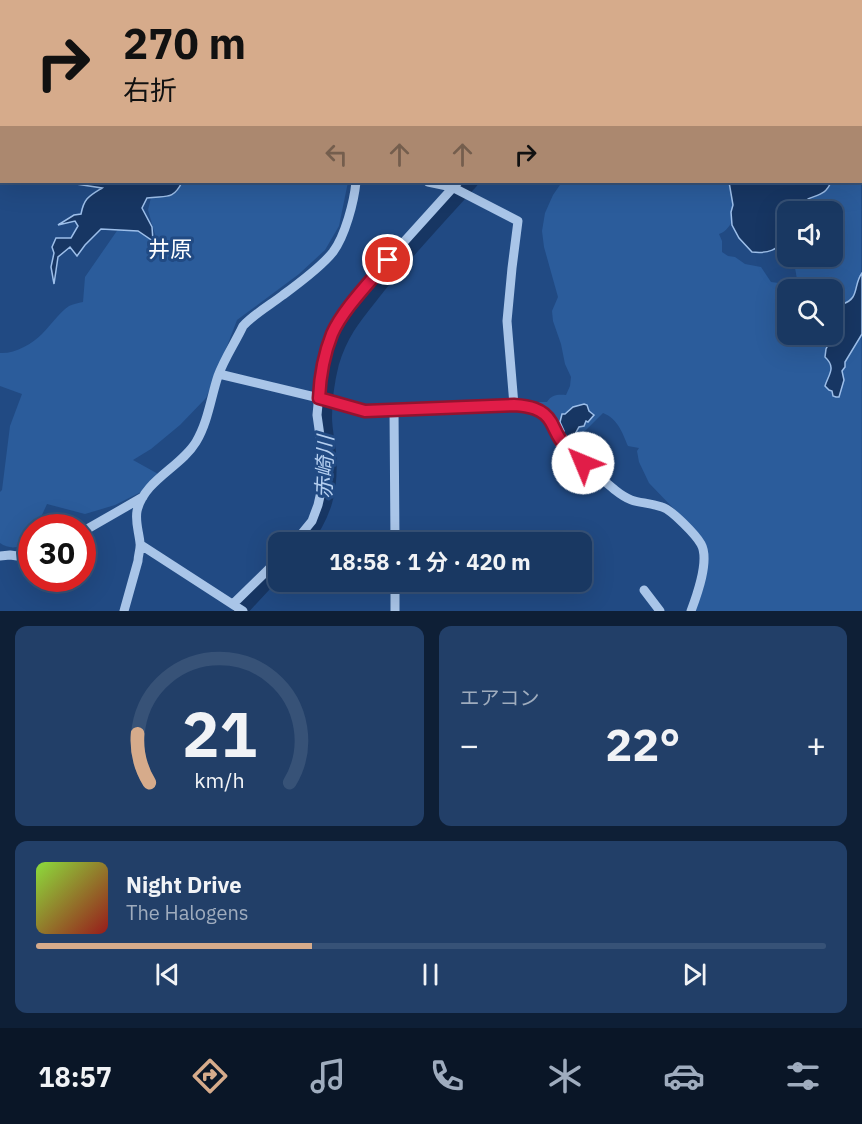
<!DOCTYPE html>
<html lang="ja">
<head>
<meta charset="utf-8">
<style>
  :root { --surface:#193862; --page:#223f68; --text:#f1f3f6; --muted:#9facbe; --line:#375277; --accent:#d6ab8b }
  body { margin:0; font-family:"IBM Plex Sans","Noto Sans JP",sans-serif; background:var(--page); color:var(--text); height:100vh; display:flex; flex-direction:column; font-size:22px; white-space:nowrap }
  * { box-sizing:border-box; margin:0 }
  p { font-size:20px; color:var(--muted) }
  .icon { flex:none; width:33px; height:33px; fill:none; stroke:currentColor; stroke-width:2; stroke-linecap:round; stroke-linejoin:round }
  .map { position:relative; height:611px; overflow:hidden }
  .details { display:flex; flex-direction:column; gap:15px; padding:15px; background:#0e1f36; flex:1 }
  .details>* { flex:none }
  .top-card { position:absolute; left:0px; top:0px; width:862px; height:183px; box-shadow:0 6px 24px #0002,0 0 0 2px var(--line); background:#d6ab8b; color:#111; overflow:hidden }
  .tools { position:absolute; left:777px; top:201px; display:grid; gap:12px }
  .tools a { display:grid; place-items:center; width:66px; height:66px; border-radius:12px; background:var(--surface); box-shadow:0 6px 24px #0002,0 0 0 2px var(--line); font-size:30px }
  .speed { position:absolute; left:18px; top:514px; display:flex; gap:12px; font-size:30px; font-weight:700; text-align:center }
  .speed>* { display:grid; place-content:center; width:78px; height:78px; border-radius:50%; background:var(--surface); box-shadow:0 6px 24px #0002,0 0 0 2px var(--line); line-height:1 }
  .speed .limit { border:9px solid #d22; background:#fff; color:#111 }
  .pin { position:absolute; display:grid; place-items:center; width:51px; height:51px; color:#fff; margin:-26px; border:3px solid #fff; border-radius:50%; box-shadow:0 2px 6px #0007 }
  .me { position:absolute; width:66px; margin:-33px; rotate:315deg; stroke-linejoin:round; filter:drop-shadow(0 0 4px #0008) }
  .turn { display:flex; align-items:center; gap:21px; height:126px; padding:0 24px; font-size:27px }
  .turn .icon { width:78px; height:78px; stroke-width:2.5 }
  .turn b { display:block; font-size:42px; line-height:51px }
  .lanes { display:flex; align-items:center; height:57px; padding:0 24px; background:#0003; justify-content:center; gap:30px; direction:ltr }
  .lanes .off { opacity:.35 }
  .big { font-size:45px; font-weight:700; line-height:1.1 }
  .details .card { flex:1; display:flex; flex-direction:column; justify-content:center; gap:9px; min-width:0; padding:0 21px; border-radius:12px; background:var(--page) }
  .details .dial { align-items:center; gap:0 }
  .dial svg { height:156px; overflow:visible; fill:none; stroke:var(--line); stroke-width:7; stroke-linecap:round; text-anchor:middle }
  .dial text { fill:var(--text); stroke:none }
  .song { display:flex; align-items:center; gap:18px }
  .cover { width:72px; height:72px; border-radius:9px; background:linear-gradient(135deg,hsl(90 70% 55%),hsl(0 70% 35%)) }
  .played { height:6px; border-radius:3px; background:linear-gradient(90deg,var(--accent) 35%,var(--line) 35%) }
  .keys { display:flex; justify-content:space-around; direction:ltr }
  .heat { display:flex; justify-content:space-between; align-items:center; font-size:33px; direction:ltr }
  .details .tiles { flex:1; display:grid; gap:15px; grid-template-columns:1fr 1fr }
  .card:last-child { grid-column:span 2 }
  .trip { position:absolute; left:268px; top:532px; width:324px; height:60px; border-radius:12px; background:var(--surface); box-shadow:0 6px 24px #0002,0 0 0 2px var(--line); font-weight:700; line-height:60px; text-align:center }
  .dock { display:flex; height:96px; justify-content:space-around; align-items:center; background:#0a1627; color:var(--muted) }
  .dock .icon { width:42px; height:42px }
  .dock .current { color:var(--accent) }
  .dock b { font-size:27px; color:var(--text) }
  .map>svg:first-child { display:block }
  .green { fill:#2b5c9b; fill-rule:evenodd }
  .water { fill:#173663; stroke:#9dbfea; stroke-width:1.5 }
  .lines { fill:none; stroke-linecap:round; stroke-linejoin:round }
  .river { stroke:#173663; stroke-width:14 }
  .minor { stroke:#a9c5e8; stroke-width:9 }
  .route-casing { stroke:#92132f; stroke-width:15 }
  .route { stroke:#e11d48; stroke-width:10 }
  .labels { text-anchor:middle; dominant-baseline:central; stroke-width:6; stroke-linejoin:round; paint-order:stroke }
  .water-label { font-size:21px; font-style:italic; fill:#b5cff0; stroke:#214a83 }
  .quarter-label { font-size:22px; fill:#fff; stroke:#214a83 }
</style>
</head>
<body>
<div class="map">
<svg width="862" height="611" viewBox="0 0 862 611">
  <rect width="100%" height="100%" fill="#214a83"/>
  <!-- green -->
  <path class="green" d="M0,0h116v2h-114v142l-2,1z
    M861,151l1,460h-174l18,-64 -6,-11 -51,-53 -10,-21 -2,-11 2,-3 -11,-2c-6,-14 -10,-27 -25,-33l-25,25 -10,1 -6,-4 -12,-22 -16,-11h13c4,-7 11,-8 19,-7l4,-9 1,-9 -6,-13 -4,-20 -8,-23 -1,-10 6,-14 -14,-50 -2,-16 3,-18 8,-18 9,-13h169c2,6 4,13 5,19 1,12 -5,29 -17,33l3,7v11l6,4 7,1 10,7 16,3 10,15 15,2 10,5 -8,1v44h44v-44l-32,-1 -3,-10 -4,-22 39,-1v-44l-32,-1 1,-6 28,-23h32zM582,405l7,3v3l5,4c-5,5 -20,18 -26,21l-4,-5 -3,-7z
    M179,182h169l-9,44 -14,24 -26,24 -62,46 -18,47 -13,31 -26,27 -29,24 -18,11 27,15 -13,14 -32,16 -30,9 -38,-10 -11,24h-4c-1,17 -18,25 -32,15v-51l2,-2 8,-64 12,-32 -22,-8v-33c15,1 32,-9 42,-19 9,-9 17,-21 27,-28 4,-2 9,-3 14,-4l2,-25 36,-52 25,4 12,16 -10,-35 5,-21z"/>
  <!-- water -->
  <path class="water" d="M63,182h119c-9,19 -17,13 -35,16l-5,10 10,19 1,14 -15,-10 -37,-2 -16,16 -8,11 -7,-9 -12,10 -4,27 -3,-17 3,-14 -2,-6 4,-9h15l7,-12 -3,-5 -17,4 16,-10 7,-1c3,-16 8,-18 21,-26z
    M729,182h102c-5,12 -11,12 -23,17 -5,13 -7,13 -20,13l-1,25c-9,13 -19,17 -35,15l-13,-14 -7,-13 -1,-13 2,-7z
    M862,273v61l-17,28v5l-3,4 2,9 -5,17h-3l-3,-1 -1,-5 -3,-1 -4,-4c3,-11 12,-18 0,-29l1,-8 9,-17v-9l4,-12 4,-7c17,-6 10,-19 19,-31z
    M584,404l3,1 2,6 5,4 -6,7 -2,-1 -2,5 -5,1 -4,7 -7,3 -5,-4 1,-2 -4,-9 2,-8h3l8,-7z"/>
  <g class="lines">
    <!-- river -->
    <path class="river" d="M699,2l1,-2
      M303,543c22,-28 29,-54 26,-90 -1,-11 -4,-24 -4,-36 0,-18 3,-38 7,-54 10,-34 27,-51 48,-78 29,-36 60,-69 91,-103
      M240,611l39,-42"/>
    <!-- minor -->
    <path class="minor" d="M332,2l1,-2
      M462,2v-2
      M691,2l1,-2
      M861,115l1,-1
      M428,182l24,5 66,34 -6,47 -5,53 7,84
      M219,374l100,24 46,13 149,-6c43,3 32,22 56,46 13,14 30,26 45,39 20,16 26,10 47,17 10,3 34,28 39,37 9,16 -4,51 -10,67
      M394,409l1,134
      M82,532l61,-35
      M294,543l18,-22 6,-16 5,-22 2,-12 -8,-56 3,-32 5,-26 7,-23 19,-30 51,-60 56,-62
      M141,545l102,66
      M0,556l10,-1 22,3
      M395,582v29
      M644,590l16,21
      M233,604l46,-45
      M124,611l14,-50c0,-6 3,-13 2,-18 -1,-11 -5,-21 -3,-32 7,-31 44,-44 59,-69 12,-20 15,-45 22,-66 6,-17 17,-33 25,-50 11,-12 27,-21 40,-31 15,-11 39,-29 50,-43 12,-16 21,-50 23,-70"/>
  </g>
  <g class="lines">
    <!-- route casing -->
    <g class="route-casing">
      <path id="route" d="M388,260c-17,21 -45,49 -56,74 -8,20 -12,43 -13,64l46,13 149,-6c14,1 29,3 37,17 3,5 5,11 9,17 6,9 15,16 23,24"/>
    </g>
    <!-- route -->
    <use href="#route" class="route"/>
  </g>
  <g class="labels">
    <!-- water labels -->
    <g class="water-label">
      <text transform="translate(324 467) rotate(-88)">赤崎川</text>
    </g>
    <!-- quarter labels -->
    <g class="quarter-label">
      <text x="170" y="248">井原</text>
    </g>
  </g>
</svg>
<div class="tools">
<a><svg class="icon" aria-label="sound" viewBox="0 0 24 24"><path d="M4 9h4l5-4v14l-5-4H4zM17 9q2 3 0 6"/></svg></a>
<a><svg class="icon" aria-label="search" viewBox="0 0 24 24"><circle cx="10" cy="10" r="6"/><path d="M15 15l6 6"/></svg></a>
</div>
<div class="speed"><div class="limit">30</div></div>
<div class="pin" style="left:388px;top:260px;background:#d93025"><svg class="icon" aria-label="arrive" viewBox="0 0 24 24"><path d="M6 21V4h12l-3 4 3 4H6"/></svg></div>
<svg class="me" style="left:583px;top:463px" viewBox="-20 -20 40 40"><circle r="19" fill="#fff"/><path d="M0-13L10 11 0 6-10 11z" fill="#e11d48"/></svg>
<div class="trip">18:58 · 1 分 · 420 m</div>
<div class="top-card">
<div class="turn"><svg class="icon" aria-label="right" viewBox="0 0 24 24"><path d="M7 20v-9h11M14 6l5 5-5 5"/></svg><div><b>270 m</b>右折</div></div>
<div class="lanes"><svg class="icon off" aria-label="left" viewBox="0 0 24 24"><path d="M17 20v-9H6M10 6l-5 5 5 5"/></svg><svg class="icon off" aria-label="ahead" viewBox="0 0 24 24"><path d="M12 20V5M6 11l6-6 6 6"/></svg><svg class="icon off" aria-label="ahead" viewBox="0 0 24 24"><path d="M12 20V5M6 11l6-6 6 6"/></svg><svg class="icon" aria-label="right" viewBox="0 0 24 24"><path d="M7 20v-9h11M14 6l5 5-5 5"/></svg></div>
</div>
</div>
<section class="details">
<div class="tiles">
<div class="card dial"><svg viewBox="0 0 100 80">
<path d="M14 69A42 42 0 1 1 86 69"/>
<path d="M14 69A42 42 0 0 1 8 44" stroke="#d6ab8b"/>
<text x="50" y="56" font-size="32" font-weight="700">21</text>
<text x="50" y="72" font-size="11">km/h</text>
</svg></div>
<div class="card"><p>エアコン</p>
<div class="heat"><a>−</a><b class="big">22°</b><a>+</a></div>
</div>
<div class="card">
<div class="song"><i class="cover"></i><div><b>Night Drive</b><p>The Halogens</p></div></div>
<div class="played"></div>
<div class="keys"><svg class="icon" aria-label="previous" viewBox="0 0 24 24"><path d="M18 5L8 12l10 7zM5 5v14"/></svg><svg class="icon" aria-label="pause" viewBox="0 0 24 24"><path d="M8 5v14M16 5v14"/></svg><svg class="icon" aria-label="next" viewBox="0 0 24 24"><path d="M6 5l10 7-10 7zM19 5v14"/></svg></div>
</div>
</div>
</section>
<nav class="dock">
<b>18:57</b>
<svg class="icon current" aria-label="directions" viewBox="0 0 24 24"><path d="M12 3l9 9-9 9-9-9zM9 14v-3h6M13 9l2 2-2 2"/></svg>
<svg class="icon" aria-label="music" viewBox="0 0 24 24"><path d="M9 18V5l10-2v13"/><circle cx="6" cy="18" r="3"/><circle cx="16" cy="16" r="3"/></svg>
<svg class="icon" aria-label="phone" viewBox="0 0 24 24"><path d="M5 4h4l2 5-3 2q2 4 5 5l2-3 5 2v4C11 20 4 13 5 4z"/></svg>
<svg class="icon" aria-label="climate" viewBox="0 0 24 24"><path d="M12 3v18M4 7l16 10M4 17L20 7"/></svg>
<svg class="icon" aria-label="car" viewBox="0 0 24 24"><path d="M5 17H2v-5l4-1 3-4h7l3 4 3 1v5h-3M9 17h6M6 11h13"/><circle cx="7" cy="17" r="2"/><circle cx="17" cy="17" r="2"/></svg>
<svg class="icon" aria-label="filters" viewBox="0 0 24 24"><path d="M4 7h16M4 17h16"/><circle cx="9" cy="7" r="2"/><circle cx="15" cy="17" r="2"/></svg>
</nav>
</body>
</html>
